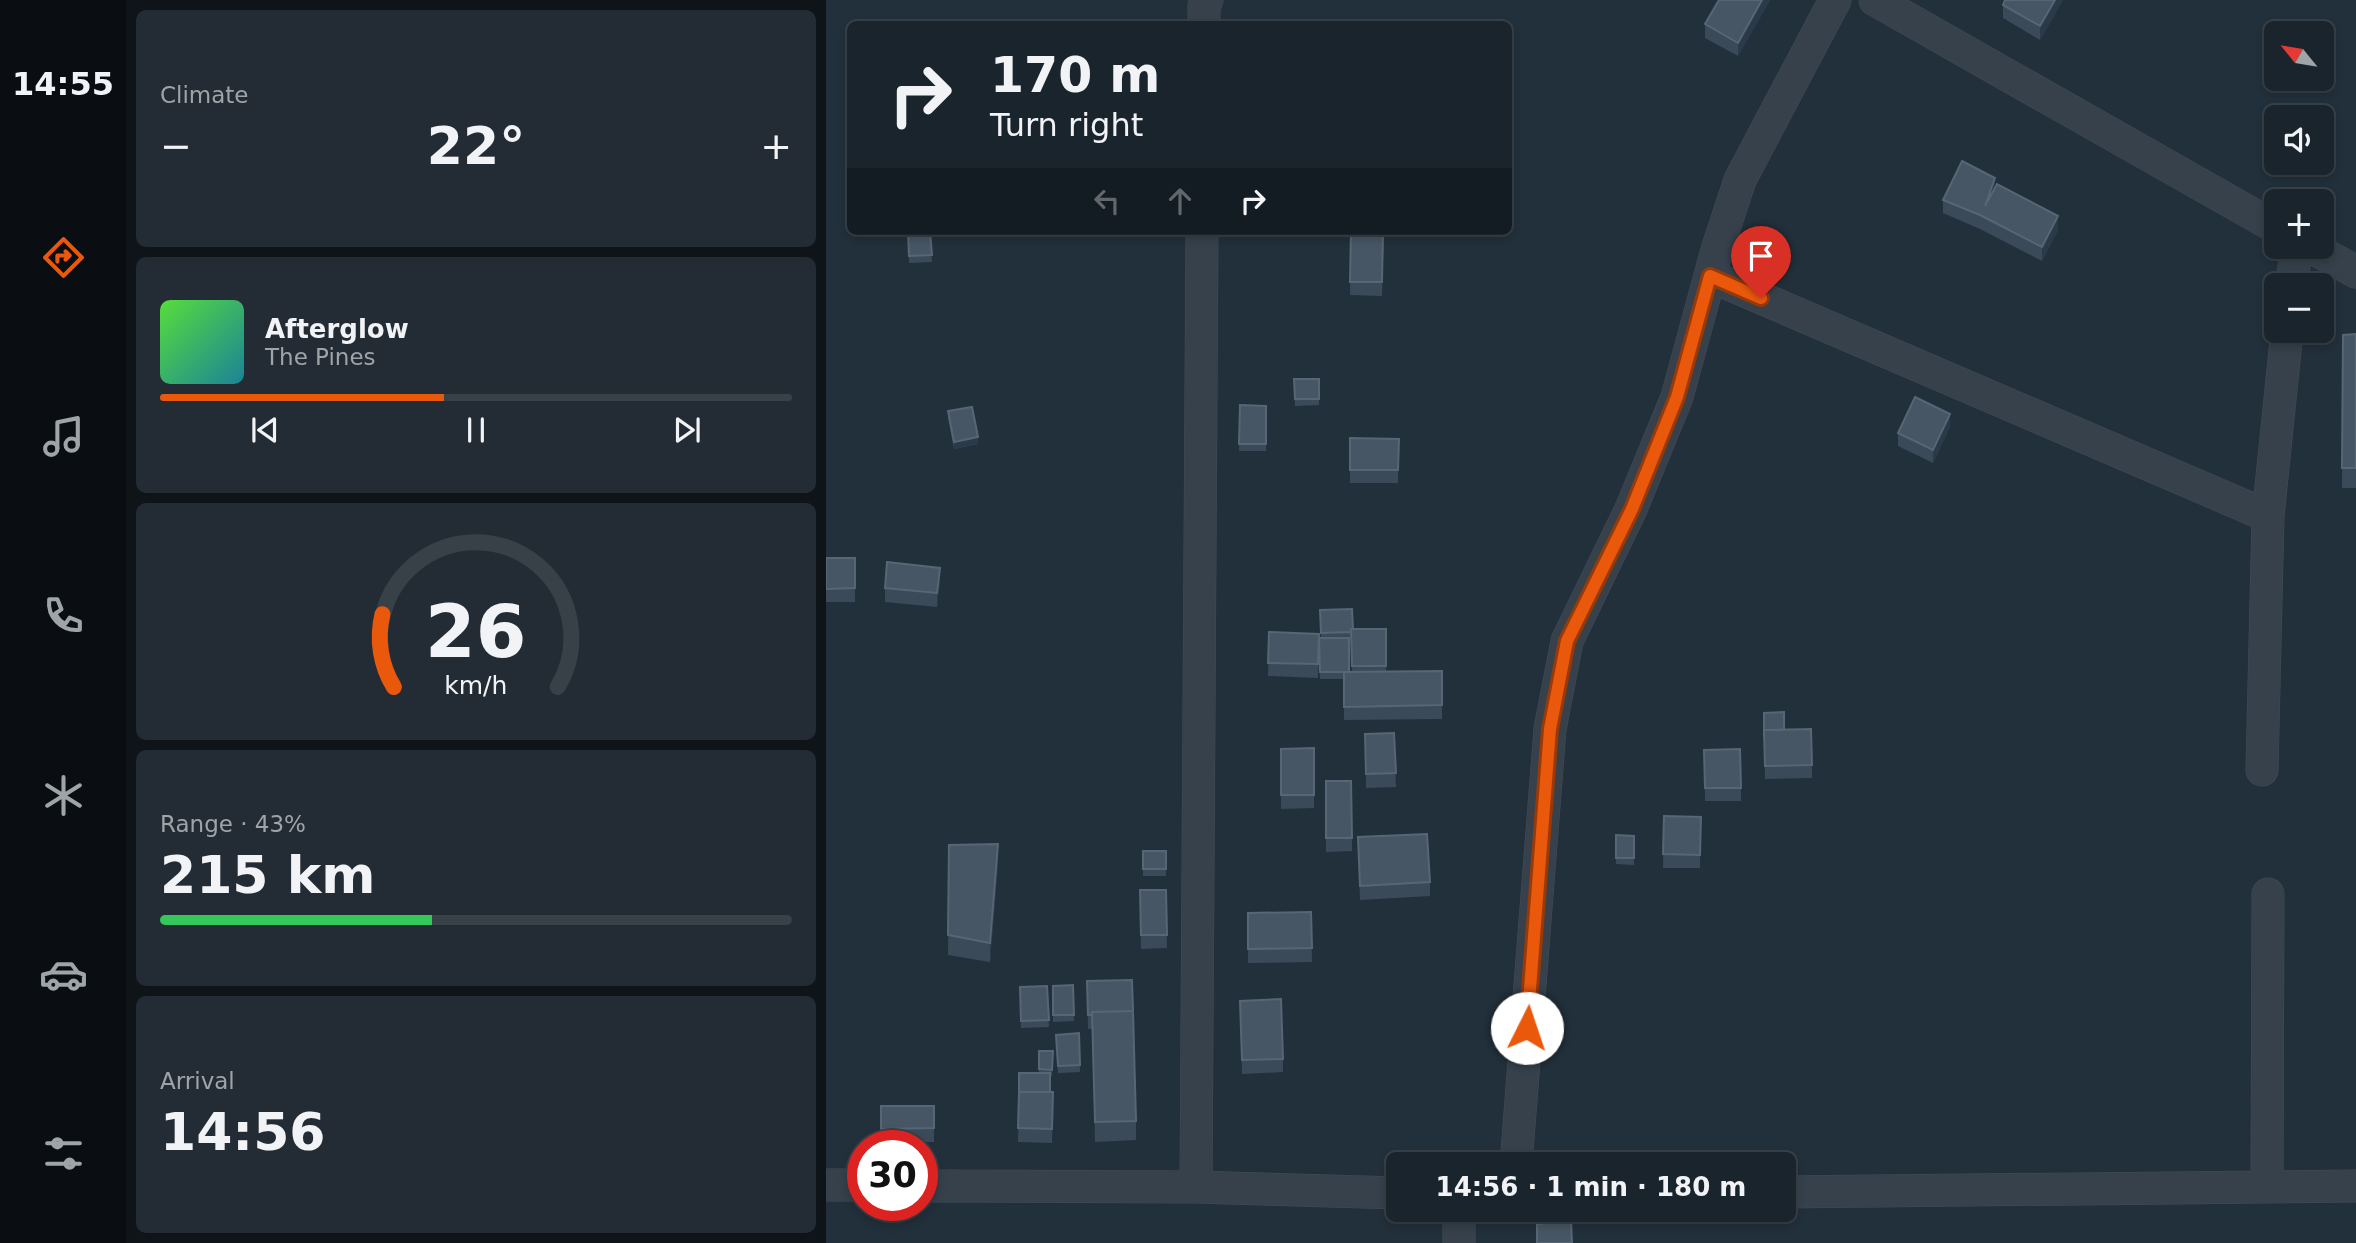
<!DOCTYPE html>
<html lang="en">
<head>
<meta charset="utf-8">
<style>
  :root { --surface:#1a242c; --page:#232c34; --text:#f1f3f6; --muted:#9fa4a9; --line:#384148; --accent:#ea580c }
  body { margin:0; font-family:"DejaVu Sans",sans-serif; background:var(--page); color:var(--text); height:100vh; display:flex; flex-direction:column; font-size:26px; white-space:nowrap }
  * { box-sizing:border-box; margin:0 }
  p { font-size:23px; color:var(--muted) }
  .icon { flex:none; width:38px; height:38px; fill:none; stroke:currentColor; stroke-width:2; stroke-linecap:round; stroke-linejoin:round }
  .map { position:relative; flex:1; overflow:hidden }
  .side { display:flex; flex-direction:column; gap:10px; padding:10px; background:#0e1418; width:700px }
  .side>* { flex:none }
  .hud { position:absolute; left:21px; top:21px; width:665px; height:214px; border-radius:10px; box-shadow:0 4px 10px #0003,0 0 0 2px var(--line); background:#1a242c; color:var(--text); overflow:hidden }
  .needle { width:46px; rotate:300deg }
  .controls { position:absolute; left:1438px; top:21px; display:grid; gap:14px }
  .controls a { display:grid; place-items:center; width:70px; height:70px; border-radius:10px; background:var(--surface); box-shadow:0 4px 10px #0003,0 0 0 2px var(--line); font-size:35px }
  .speed { position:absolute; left:21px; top:1130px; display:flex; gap:14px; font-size:35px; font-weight:700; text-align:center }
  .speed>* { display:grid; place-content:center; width:91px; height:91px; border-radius:50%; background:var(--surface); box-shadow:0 4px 10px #0003,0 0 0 2px var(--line); line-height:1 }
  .speed .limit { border:10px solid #d22; background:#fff; color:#111 }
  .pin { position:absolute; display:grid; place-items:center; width:60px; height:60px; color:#fff; margin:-72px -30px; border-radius:50% 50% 50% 0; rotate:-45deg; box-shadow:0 0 7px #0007 }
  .pin .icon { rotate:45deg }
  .me { position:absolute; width:77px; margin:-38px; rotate:4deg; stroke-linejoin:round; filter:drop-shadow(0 0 5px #0008) }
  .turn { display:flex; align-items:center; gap:24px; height:147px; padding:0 28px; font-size:32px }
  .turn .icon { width:91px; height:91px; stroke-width:2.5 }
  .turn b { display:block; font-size:49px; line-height:60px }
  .lanes { display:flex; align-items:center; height:66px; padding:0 28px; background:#0003; justify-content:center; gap:35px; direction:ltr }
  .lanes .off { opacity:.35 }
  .big { font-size:52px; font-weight:800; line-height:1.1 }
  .side .card { flex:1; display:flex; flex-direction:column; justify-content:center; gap:10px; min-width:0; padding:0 24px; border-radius:10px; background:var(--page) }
  .side .dial { align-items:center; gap:0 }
  .dial svg { height:182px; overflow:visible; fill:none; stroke:var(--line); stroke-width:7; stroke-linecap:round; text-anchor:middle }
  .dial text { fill:var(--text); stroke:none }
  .song { display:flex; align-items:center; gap:21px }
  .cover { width:84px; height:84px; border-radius:10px; background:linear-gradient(135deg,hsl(110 70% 55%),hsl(190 70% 35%)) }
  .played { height:7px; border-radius:4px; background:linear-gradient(90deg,var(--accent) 45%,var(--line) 45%) }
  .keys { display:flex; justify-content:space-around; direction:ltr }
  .heat { display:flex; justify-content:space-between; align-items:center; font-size:38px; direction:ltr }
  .charge { height:10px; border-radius:5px; background:linear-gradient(90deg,#34c759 43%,var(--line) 0) }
  .trip { position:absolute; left:560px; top:1152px; width:410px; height:70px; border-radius:10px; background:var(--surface); box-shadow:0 4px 10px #0003,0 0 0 2px var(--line); font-weight:800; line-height:70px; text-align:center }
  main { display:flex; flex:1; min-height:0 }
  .tabs { display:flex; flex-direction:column; width:126px; justify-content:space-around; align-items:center; background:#0a0e12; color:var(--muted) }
  .tabs .icon { width:49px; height:49px }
  .tabs .on { color:var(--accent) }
  .tabs b { font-size:32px; color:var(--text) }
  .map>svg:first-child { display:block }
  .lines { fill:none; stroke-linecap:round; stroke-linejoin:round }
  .street-casing { stroke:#424d57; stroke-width:33 }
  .street { stroke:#36414c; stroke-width:32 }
  .wall { fill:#3a4a58; fill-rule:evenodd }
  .shaded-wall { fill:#2b3a48 }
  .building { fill:#475664; stroke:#576674; stroke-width:2 }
  .route-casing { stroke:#983908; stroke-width:18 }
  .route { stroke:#ea580c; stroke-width:12 }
</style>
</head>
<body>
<main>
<nav class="tabs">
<b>14:55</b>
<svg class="icon on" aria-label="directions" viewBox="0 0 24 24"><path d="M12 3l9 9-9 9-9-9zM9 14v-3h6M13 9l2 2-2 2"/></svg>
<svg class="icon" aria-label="music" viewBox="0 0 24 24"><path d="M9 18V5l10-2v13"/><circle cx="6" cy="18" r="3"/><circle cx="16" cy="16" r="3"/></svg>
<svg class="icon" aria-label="phone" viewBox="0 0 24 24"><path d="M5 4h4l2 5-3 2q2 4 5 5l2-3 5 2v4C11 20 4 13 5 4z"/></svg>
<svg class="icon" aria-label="climate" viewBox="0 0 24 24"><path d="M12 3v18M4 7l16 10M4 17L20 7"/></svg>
<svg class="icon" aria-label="car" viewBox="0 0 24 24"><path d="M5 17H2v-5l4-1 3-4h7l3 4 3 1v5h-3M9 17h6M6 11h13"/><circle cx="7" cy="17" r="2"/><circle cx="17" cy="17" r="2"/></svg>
<svg class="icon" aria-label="filters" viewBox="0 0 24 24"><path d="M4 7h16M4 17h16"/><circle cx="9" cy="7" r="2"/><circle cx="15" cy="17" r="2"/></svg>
</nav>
<section class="side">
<div class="card"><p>Climate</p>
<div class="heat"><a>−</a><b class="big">22°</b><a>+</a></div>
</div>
<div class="card">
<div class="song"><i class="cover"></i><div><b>Afterglow</b><p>The Pines</p></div></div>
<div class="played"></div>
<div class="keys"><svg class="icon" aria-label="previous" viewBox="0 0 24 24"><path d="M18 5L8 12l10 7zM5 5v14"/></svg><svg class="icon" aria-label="pause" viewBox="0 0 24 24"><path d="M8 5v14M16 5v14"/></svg><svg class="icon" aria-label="next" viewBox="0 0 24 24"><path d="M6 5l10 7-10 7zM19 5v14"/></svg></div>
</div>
<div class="card dial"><svg viewBox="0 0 100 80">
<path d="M14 69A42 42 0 1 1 86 69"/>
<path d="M14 69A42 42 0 0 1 9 37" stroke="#ea580c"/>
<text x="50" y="56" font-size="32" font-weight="700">26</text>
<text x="50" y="72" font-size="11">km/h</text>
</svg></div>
<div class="card"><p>Range · 43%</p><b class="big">215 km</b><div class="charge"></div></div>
<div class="card"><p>Arrival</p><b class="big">14:56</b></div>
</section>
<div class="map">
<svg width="1530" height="1243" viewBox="0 0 1530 1243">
  <rect width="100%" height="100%" fill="#22303b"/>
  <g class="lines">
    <!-- street casing -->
    <g class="street-casing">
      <path id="street" d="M1049,0l402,228
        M378,24v-18l3,-6
        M1485,247l45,25
        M884,276l558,240
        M1466,285l4,-38
        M1436,770l6,-254 19,-185
        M690,1164l34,-435 17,-88 64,-132 46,-112 40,-147 23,-70 95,-180
        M0,1185h37
        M96,1186l274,1 202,6
        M370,1187l6,-956
        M1441,1187l1,-293
        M957,1192l573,-6
        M633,1243v-34"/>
    </g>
    <!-- street -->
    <use href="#street" class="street"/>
  </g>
  <!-- wall -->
  <path class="wall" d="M944,0l-32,56 -33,-18v-14z
    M1237,0l-23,40 -37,-22v-13z
    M1169,187l63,43 -16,31 -62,-32 -37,-16v-13z
    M82,231h22l2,31 -23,1z
    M525,231h33l-2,65 -32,-1z
    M1530,334v154h-14l1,-153z
    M468,379l25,20v6l-24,1z
    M414,405l26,1v45h-27z
    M122,411l30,33 -24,5 -6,-31z
    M1124,427l-17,36 -35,-17v-13z
    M524,438l49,1 -1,44h-48z
    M0,558h29v44h-29z
    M114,581l-3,26 -52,-5v-14z
    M494,610l33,19h33v42h56v48l-98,1v-41h-24l-1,-41h2zM523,639h2l1,33h-3z
    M443,632l50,2 -1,44 -50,-2z
    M938,713l20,17 28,35v13l-47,1z
    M568,733l2,54 -30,1 -1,-54z
    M488,748v60l-33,1v-60z
    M878,750l37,38v13h-36z
    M500,781l26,57v13l-26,1z
    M838,816l37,1 -1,51h-37z
    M790,835l18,1v29l-18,-1z
    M532,837l72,45v14l-70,4z
    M123,845l49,19 -8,98 -42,-7z
    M317,851h23v25h-23z
    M314,890h26l1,58 -26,1z
    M485,912l1,50 -64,1v-50z
    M261,981l49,140v19l-41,2 -3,-113h-4z
    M247,985l1,36 -21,1v-36z
    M221,986l2,41 -28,1 -1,-41z
    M414,1001l43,58v13l-41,2z
    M253,1033l1,39 -22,1 -2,-38z
    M213,1051h14l-1,25h-2v16l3,13 -1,38 -34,-1 1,-69h20z
    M55,1106h53v36h-53z"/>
  <!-- shaded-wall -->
  <path class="shaded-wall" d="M936,0h8l-32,56v-13z
    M1229,0h8l-23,40v-14z
    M1169,178v14l-10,27v-13z
    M1232,216v14l-16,31v-14z
    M1124,414v13l-17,36v-13z
    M152,437v7l-24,5v-7z
    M114,568v13l-3,26v-14z
    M172,844v20l-8,98v-19z"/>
  <!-- building -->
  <path class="building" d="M893,0h43l-24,43 -33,-19z
    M1179,0h50l-15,26 -37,-21z
    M1136,161l33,17 -10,28 12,-22 61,32 -16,31 -62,-32 -37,-15z
    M82,231h22l2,24 -23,1z
    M525,231h32l-1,51h-32z
    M1530,334v134h-14l1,-133z
    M468,379h25v20h-24z
    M1089,397l35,17 -17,36 -35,-17z
    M414,405l26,1v38h-27z
    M146,407l6,30 -24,5 -6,-31z
    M524,438l49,1 -1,31h-48z
    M0,558h29v30l-29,1z
    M61,562l53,6 -3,25 -52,-5z
    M526,609l1,20h-2v3l-30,1 -1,-23z
    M525,629h35v37h-34z
    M443,632l50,2 -1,30 -50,-1z
    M493,638h30v34h-29z
    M616,671v34l-98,2v-35z
    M958,712v18h-20v7v-24z
    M985,729l1,36 -47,1 -1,-36z
    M568,733l2,40 -30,1 -1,-40z
    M488,748v47h-33v-46z
    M914,749l1,39h-36l-1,-38z
    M500,781h25l1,57h-26z
    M838,816l37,1 -1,38 -37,-1z
    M601,834l3,48 -70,4 -2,-49z
    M790,835l18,1v22h-18z
    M172,844l-8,99 -42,-8 1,-90z
    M317,851h23v18h-23z
    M314,890h26l1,45h-26z
    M485,912l1,36 -64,1v-36z
    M306,980l1,31 -41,1v3h-4l-1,-34z
    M247,985l1,30h-21v-29z
    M221,986l2,34 -28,1 -1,-34z
    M455,999l2,60 -41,1 -2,-59z
    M307,1011l3,110 -41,1 -3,-110z
    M253,1033l1,32 -22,1 -2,-31z
    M213,1051h14l-1,19 -13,-1z
    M193,1073h31v19h-31v5z
    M193,1092h34l-1,37 -34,-1z
    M55,1106h53v22l-53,1z
    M745,1220l1,23h-35v-19z"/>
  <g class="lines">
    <!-- route casing -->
    <g class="route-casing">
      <path id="route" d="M701,1028l23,-299 17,-88 65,-132 45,-112 33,-121 51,22"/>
    </g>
    <!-- route -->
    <use href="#route" class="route"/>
  </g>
</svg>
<div class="controls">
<a><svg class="needle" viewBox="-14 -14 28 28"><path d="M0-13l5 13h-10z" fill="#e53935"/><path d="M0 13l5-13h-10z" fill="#9fa4a9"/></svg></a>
<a><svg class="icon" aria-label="sound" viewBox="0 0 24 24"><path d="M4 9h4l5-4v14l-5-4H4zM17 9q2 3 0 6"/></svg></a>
<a>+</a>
<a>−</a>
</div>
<div class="speed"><div class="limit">30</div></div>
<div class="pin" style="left:935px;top:298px;background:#d93025"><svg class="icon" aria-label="arrive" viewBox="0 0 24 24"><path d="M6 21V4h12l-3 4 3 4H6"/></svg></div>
<svg class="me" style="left:701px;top:1028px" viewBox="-20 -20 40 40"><circle r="19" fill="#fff"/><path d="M0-13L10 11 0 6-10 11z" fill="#ea580c"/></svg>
<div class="trip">14:56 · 1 min · 180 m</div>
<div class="hud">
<div class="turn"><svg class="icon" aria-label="right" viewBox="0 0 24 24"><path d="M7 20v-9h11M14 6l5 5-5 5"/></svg><div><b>170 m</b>Turn right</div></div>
<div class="lanes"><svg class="icon off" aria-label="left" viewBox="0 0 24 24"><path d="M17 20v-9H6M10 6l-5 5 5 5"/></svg><svg class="icon off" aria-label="ahead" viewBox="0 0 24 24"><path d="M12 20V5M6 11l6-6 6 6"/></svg><svg class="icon" aria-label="right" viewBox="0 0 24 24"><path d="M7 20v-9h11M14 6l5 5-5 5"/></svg></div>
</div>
</div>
</main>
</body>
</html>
